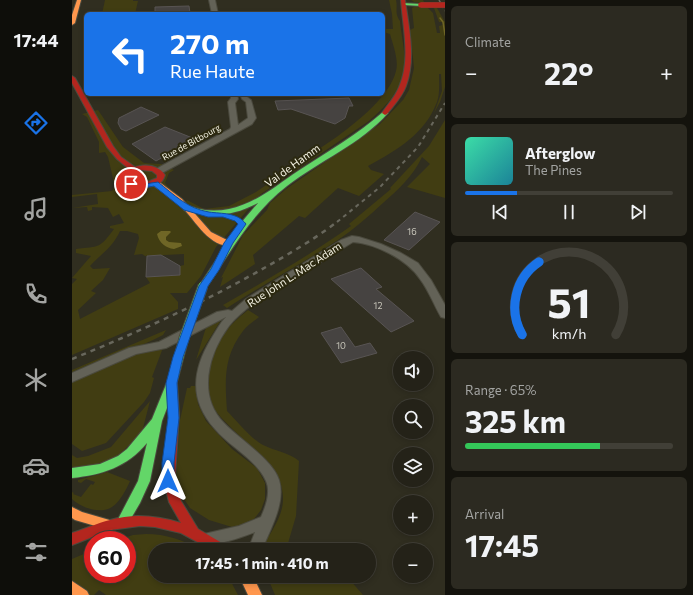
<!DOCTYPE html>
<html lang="en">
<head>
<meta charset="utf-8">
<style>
  :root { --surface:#242218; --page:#2c2a21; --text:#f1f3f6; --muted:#a3a4a2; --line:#413f37; --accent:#1a73e8 }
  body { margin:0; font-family:Commissioner,sans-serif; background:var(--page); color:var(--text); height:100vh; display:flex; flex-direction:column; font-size:15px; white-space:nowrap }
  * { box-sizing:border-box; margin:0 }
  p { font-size:13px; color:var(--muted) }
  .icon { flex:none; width:22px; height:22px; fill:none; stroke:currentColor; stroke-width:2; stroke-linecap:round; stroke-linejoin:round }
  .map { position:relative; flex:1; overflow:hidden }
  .details { display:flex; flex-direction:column; gap:6px; padding:6px; background:#14130d; width:248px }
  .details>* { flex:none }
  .guide { position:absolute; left:12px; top:12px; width:301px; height:84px; border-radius:6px; box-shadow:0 2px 6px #0003,0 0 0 1px var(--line); background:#1a73e8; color:#fff; overflow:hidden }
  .tools { position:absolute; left:321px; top:351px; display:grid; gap:8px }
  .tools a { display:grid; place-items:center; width:40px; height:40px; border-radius:50%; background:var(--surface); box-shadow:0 2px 6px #0003,0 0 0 1px var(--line); font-size:20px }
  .speed { position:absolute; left:12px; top:531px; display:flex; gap:8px; font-size:20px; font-weight:700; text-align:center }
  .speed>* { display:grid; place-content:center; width:52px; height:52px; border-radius:50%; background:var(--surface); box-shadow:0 2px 6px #0003,0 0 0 1px var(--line); line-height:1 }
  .speed .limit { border:6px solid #d22; background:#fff; color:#111 }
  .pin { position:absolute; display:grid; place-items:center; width:34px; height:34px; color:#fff; margin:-17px; border:2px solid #fff; border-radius:50%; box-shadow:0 1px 4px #0007 }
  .me { position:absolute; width:44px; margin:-22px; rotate:0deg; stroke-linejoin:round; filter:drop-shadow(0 0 3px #0008) }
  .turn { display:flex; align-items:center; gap:14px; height:84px; padding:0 20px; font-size:18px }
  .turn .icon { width:52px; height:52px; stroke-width:2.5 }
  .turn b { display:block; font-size:28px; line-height:34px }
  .big { font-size:30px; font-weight:700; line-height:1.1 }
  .details .card { flex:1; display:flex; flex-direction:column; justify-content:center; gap:6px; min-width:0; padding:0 14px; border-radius:6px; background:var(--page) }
  .details .dial { align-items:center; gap:0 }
  .dial svg { height:104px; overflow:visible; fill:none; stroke:var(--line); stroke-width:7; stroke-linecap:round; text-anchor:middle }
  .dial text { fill:var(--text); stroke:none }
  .song { display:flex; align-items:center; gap:12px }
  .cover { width:48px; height:48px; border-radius:6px; background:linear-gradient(135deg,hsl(160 70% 55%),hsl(190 70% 35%)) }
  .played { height:4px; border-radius:2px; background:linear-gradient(90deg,var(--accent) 25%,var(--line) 25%) }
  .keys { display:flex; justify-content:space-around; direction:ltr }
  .heat { display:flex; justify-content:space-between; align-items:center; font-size:22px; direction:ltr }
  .charge { height:6px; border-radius:3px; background:linear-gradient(90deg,#34c759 65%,var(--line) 0) }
  .trip { position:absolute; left:76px; top:543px; width:228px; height:40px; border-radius:20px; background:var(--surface); box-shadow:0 2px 6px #0003,0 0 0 1px var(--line); font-weight:700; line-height:40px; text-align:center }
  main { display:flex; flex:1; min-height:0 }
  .menu { display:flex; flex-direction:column; width:72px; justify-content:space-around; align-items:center; background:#0e0e0a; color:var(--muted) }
  .menu .icon { width:28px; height:28px }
  .menu .current { color:var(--accent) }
  .menu b { font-size:18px; color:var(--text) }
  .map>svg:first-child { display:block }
  .green { fill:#413d12; fill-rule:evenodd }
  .water { fill:#6f6626 }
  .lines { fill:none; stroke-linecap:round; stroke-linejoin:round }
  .stream { stroke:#6f6626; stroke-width:1.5 }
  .building { fill:#464341; stroke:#585453 }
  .street-casing { stroke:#4b4a3e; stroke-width:2 }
  .fast-casing { stroke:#4b4a3e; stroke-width:2 }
  .slow-casing { stroke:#4b4a3e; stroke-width:2 }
  .jam-casing { stroke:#4b4a3e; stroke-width:2 }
  .street { fill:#636257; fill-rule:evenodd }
  .fast { fill:#63d668; fill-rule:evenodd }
  .slow { fill:#ff974d; fill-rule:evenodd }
  .jam { fill:#b3261e; fill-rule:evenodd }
  .rail-far2 { stroke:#68675c; stroke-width:1.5; stroke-dasharray:3 3; stroke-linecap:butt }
  .rail-far1 { stroke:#68675c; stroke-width:2; stroke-dasharray:4 4; stroke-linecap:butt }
  .rail { stroke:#68675c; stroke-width:2.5; stroke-dasharray:5 5; stroke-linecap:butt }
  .fast-bridge-casing { stroke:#4b4a3e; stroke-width:11; stroke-linecap:butt }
  .jam-bridge-casing { stroke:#4b4a3e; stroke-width:6; stroke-linecap:butt }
  .fast-bridge { stroke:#63d668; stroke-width:9 }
  .jam-bridge { stroke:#b3261e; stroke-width:5.5 }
  .route { fill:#1a73e8; stroke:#114b97 }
  .labels { text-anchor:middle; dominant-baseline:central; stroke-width:4; stroke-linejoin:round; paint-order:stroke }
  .far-street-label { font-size:9px; fill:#f4f2e3; stroke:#2c2910 }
  .number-label { font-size:9px; fill:#c8c6ba }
  .street-label { font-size:11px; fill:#f4f2e3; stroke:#2c2910 }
</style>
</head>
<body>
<main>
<nav class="menu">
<b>17:44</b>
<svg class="icon current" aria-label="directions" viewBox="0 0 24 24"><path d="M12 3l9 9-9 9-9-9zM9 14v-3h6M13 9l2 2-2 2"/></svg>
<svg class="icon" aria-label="music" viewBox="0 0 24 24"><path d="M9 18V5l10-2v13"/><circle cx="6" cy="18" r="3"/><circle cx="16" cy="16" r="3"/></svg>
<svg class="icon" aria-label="phone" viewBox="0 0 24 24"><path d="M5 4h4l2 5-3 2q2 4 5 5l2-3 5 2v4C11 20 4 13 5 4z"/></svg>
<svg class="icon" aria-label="climate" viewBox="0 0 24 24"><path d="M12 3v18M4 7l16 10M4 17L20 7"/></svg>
<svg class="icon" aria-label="car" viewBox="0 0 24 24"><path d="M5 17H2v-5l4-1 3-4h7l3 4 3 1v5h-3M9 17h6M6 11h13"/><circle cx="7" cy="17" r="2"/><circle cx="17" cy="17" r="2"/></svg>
<svg class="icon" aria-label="filters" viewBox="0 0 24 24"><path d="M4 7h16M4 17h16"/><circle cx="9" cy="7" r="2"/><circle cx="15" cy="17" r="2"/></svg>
</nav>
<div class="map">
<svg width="373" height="595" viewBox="0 0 373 595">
  <rect width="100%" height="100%" fill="#302e20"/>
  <!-- green -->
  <path class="green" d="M33,0h28v1h5l-3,13h-33z
    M317,0h7c2,9 -2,12 4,21 1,13 7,39 4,50 -4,21 -19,36 -35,50l-108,73 -45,53 -15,29 -14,17h-17l8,9v7l-106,46v-71l5,-5 -5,-1 19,-22 -15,-3v-4c24,-3 23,0 38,-20l-4,-1v-2l14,-3 -5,-9 -6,3 -5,-9 -16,-1v3l-4,1 -1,-4 -15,1 26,-4 -1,-10 -25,3v-2l40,-4 3,-4 -7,-30 -3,-5 -6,1v-11l-12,-25 -5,-3 16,-4 25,37 21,16 17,1 13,6 -5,3 -4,10 4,5 17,14 1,-2 17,9 25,-3 27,-14 82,-56c20,-15 52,-40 58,-65 3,-11 -3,-26 -6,-37l-7,-2v-3h10l-1,-15zM48,231h7l11,3 1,4 -5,17 8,-1 3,2 39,-2v11l-4,1v9l-34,2 4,6 -70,36 -2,-9 18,-17 -5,-2 12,-11 7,-12 -17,1 -3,-3c11,-12 23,-19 30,-35z
    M339,0h12l4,7 6,6 4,20h3l-1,-7 4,-1 -1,-3h-3l-5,-14h3l8,14v65l-5,15 -6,11 8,-22 -1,-17h-2c0,9 1,20 -2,28 -12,32 -40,48 -69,64l3,4 13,4 -25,22 -21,-8 -33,30 -6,-2 -46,39 2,9 -35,23 3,-10 -2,1 22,-43 24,-25 3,-7 16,-14 94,-65 23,-24 6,-10 5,-22 -4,-38 4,-2 -2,-20 9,-5 -7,-1z
    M373,120v78l-38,-11 23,-23 -8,-7c-9,19 -24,33 -39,46 -14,13 -29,26 -45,37 -36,24 -75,44 -111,68l-4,-3c44,-25 87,-50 128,-79l-2,-2 42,-35 -1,-1 39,-42z
    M176,310l11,7c-5,4 -12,9 -16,14 -20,26 -18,50 -16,80 10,10 24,28 36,34 12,6 27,8 36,16l-3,55 -10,34h-24c1,-8 6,-12 10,-19 9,-16 14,-27 9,-46 -4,-17 -17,-27 -29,-38 -13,-12 -44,-38 -47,-56 -3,-20 11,-47 23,-62 5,-7 13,-13 20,-19z
    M151,317l-27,43 11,-36z
    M94,330l-3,5 -10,5 -81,36v-6z
    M92,345l-12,32 2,1 -4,15 -6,9 -38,41 -24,8 -10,-7v-64l69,-29z
    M119,386h5l2,18 8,17 26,28 25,19 8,15v16l-4,11 -7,9 -11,6 -11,2 -23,-7 -19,-12 -6,-9 -8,-20 4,-59 7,-32h3z
    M78,401l-8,31 -28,28 -42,10v-15l5,3 11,-2 23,-9z
    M35,472l23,9c-4,9 -12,25 -22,28 -11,4 -28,-2 -36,-10v-7l2,1 -1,1 8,3 10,-13 2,1 2,-3 -9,-3 -5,4 -3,-1v-2z
    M74,534c20,0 37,6 55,16h-46v26h73l10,19h-132l-7,-5 -5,5h-22v-36l21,-9v24h34v-34h-10l16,-5z
    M195,576h56l27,4 13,15h-88z"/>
  <!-- water -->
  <path class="water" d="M89,231h9l1,1 -5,5v3l3,2 12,1 1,3 -8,3c-8,-1 -15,-6 -17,-15z"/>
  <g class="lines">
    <!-- stream -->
    <path class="stream" d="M368,18l3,4 2,13"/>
  </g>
  <!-- building -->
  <path class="building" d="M117,6l1,7 -35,1v-7z
    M277,98l4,8h-4l-4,12 -10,6 -44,-15 -13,1 -3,-9z
    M69,107l18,8 -33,16 -5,-2 -3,-6 1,-5z
    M93,127l30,12 -39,22 -24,-17z
    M343,212l25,10 -31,28 -25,-10z
    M89,255l19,11v9l-34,2 1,-21z
    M289,268l21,19 -6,2 38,32 -23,11 -60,-53z
    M269,327l14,20 15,-4 7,10 -36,10 -20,-30z"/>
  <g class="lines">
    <!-- street casing -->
    <g class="street-casing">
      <path id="street" d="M137,0h6l3,14h-6z
        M159,94h6l1,5 -3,4 3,22 10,-7 -2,-16 -4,-3 -2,-5h6l1,3 4,3 5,18 -4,6 -90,49h-6v-4l74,-40 1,-2 -3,-25 3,-4z
        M280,236l7,1 22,7 20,9 17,10 13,17 14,25v13l-4,-1c-7,-12 -12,-26 -21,-38 -13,-20 -44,-35 -67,-37l-99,61c-9,7 -18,14 -25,23 -21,28 -32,70 -5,97 15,16 49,37 55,57 7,23 -9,49 -17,70h-14l7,-18c-13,5 -38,15 -51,10l-2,-4 2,-4 35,-8 22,-9c5,-11 10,-25 5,-36 -10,-22 -36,-34 -51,-52 -26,-29 -23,-58 -4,-90 5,-8 9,-16 15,-22l-60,31 -30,6 -64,28v-9l57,-25 30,-6 58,-30 11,-2 4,1 14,-12 95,-59z"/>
    </g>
    <!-- fast casing -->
    <g class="fast-casing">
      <path id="fast" d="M330,3l19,1 2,1 -2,1 -17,-1h-2z
        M311,112l5,1c-27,31 -69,48 -101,73 -36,28 -56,65 -81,102h-6l-1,-2 41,-62 18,-21c-27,14 -45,14 -74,7l-1,-2 1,-2c5,-1 10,2 15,3 10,2 20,2 30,0 26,-5 48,-24 69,-38 29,-19 59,-36 85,-59z
        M98,383l4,1 1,3 -13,34 -12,60 -10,22 -14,24 -4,1 -4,-1 -2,-4 22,-42 9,-38c-20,24 -45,32 -75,35v-10l28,-4 18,-8 9,-7 25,-30 13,-32 1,-3z"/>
    </g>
    <!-- slow casing -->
    <g class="slow-casing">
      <path id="slow" d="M5,0h4l-6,23 -3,2v-10z
        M80,181h6l24,18 29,33 22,11 -1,2c-22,5 -39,-28 -52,-40 -8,-8 -18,-14 -28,-20z
        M0,507l10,5 31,9 2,4 -2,4 -4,1 -34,-10 -3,-2z
        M167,576h14l9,19h-14z
        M0,581l15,10 2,4h-17z"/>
    </g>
    <!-- jam casing -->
    <g class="jam-casing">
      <path id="jam" d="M329,0h4c4,28 11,59 1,86 -4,11 -12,19 -19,28l-2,1 -3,-2c6,-9 13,-16 17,-26 12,-27 4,-59 2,-87z
        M0,76l3,2 38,68 8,11 14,10c11,-3 23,-2 30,8 -4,16 -27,12 -39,10l-3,-9 7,-6 -13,-11 -10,-12 -35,-64zM69,170l11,1 5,4v3l-12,5 -13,-1 -1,-6z
        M100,379l4,1 1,3 2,32 -4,63 6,23 17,28 29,17 2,4h-17l-31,-17 -26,-6 -15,-1 -30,4 -38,15v-12c13,-4 25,-10 38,-13 24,-7 48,-4 71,3l-12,-21 -6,-24 6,-63 -2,-32 1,-3z"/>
    </g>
    <!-- street -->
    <use href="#street" class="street"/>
    <!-- fast -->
    <use href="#fast" class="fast"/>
    <!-- slow -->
    <use href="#slow" class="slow"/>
    <!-- jam -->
    <use href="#jam" class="jam"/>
    <!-- rail-far2 -->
    <path class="rail-far2" d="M367,0l6,11"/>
    <!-- rail-far1 -->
    <path class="rail-far1" d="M265,222l43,-35 38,-40 27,-44"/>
    <!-- rail -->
    <path class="rail" d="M0,359c64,-26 126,-54 187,-88 26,-15 55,-31 79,-50"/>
    <!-- fast-bridge casing -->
    <g class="fast-bridge-casing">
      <path id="fast-bridge" d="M100,383l12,-45 19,-52"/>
    </g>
    <!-- jam-bridge casing -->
    <g class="jam-bridge-casing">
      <path id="jam-bridge" d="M349,5h24"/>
    </g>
    <!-- fast-bridge -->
    <use href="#fast-bridge" class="fast-bridge"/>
    <!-- jam-bridge -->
    <use href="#jam-bridge" class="jam-bridge"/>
  </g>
  <!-- route -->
  <path class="route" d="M59,181l13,3 14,-2c15,12 30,27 51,30 13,2 28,0 37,12l-13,19 -14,27 -11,16 -25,71 -6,26 2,35 -5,45v18l-2,4 -4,1 -4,-1 -2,-4v-18l6,-45 -2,-35 7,-26 26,-71 12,-17 13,-26 14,-19 -3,-3 -12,-4h-15l-24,-7 -30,-24 -10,2 -16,-3 -1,-1z"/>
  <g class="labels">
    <!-- far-street labels -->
    <g class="far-street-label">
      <text transform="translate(119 142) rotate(-29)">Rue de Bitbourg</text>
    </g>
    <!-- number labels -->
    <g class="number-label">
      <text x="340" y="231">16</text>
      <text x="306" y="305">12</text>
      <text x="269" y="345">10</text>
    </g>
    <!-- street labels -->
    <g class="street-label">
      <text transform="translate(220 165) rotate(-36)">Val de Hamm</text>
      <text transform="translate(222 274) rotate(-33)">Rue John L. Mac Adam</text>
    </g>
  </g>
</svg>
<div class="tools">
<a><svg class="icon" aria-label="sound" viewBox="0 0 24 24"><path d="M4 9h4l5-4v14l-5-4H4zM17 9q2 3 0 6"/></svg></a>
<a><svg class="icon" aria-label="search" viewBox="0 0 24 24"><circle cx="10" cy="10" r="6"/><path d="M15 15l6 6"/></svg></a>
<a><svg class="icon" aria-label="layers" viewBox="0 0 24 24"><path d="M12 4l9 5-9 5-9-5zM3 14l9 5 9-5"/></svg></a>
<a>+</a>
<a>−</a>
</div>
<div class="speed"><div class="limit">60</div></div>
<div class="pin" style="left:59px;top:184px;background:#d93025"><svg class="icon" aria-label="arrive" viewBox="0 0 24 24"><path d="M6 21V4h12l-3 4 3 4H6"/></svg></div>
<svg class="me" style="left:96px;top:481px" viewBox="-20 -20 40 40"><path d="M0-17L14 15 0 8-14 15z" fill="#1a73e8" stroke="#fff" stroke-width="4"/></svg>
<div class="trip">17:45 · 1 min · 410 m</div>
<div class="guide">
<div class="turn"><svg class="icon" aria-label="left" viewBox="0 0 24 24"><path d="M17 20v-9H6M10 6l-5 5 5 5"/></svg><div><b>270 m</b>Rue Haute</div></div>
</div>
</div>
<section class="details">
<div class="card"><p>Climate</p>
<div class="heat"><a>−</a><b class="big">22°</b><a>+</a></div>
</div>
<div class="card">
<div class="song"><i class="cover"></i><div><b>Afterglow</b><p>The Pines</p></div></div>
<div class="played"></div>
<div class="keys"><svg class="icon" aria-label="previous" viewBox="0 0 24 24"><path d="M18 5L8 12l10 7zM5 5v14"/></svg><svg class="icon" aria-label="pause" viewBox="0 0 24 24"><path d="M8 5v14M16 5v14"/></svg><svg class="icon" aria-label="next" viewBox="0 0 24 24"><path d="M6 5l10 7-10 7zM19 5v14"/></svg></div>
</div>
<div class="card dial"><svg viewBox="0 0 100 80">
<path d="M14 69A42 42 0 1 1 86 69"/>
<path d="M14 69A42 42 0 0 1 27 13" stroke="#1a73e8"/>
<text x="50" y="56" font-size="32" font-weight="700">51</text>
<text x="50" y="72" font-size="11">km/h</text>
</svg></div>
<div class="card"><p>Range · 65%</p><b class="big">325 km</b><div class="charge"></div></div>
<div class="card"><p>Arrival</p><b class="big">17:45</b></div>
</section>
</main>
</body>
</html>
